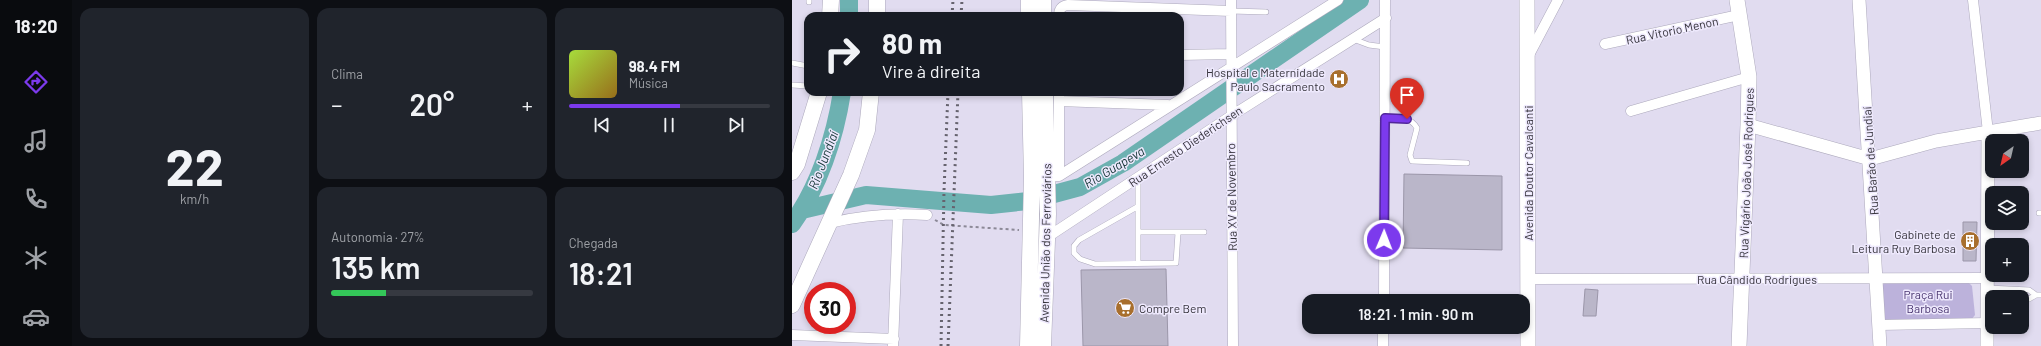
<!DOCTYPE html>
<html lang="pt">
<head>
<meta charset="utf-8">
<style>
  :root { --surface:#171b24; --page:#20242c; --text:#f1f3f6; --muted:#9ea1a6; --line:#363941; --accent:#7c3aed }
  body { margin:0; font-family:Barlow,sans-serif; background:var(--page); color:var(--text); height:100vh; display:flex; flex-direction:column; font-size:15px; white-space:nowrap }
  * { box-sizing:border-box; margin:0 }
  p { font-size:13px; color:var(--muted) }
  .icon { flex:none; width:22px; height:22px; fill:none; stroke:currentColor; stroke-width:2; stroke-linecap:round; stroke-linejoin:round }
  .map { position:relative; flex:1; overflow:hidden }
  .drawer { display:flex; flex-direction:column; gap:8px; padding:8px; background:#0d0f14; width:720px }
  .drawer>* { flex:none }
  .guide { position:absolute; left:12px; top:12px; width:380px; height:84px; border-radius:12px; box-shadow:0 2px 6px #0003; background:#171b24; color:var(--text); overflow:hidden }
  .needle { width:26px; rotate:214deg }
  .buttons { position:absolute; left:1193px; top:134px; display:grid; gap:8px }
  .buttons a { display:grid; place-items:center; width:44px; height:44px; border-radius:8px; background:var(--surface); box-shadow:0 2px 6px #0003; font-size:20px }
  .speed { position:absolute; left:12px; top:282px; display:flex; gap:8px; font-size:20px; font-weight:700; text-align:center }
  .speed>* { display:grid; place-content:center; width:52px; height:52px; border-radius:50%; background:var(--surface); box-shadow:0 2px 6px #0003; line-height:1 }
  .speed .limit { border:6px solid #d22; background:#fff; color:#111 }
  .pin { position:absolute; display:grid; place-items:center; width:34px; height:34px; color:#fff; margin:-41px -17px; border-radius:50% 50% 50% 0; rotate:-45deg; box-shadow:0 0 4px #0007 }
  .pin .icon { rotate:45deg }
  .me { position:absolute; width:44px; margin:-22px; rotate:1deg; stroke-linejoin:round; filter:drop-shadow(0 0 3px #0008) }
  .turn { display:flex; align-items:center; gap:14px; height:84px; padding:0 12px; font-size:18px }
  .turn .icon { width:52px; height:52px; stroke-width:2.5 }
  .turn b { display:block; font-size:28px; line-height:34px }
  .big { font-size:30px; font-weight:600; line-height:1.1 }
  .drawer .widget { flex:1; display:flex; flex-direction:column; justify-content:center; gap:6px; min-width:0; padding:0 14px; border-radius:12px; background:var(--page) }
  .drawer .dial { align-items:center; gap:0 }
  .dial b { font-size:52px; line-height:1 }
  .song { display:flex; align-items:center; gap:12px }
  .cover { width:48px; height:48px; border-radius:6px; background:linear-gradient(135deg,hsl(80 70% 55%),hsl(40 70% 35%)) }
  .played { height:4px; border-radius:2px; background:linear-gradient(90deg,var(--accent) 55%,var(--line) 55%) }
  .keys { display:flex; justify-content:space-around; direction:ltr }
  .heat { display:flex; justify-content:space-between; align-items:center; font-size:22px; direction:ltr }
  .charge { height:6px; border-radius:3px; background:linear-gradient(90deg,#34c759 27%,var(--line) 0) }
  .drawer .tiles { flex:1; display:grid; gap:8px; grid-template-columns:repeat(3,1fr) }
  .widget:first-child { grid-row:span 2 }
  .trip { position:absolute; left:510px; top:294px; width:228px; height:40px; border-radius:12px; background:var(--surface); box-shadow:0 2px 6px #0003; font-weight:600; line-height:40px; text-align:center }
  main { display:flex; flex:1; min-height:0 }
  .menu { display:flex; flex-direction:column; width:72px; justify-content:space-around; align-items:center; background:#090b0e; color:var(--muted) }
  .menu .icon { width:28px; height:28px }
  .menu .selected { color:var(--accent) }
  .menu b { font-size:18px; color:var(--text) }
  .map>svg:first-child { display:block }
  .green { fill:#bcb2db }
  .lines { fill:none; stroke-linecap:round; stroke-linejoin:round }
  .river { stroke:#6db1b1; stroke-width:18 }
  .building { fill:#bab6c9; stroke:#9b96a9 }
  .service-casing { stroke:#ada9bc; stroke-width:6 }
  .minor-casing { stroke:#ada9bc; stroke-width:11 }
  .tertiary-casing { stroke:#ada9bc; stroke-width:14 }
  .secondary-casing { stroke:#ada9bc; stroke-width:16 }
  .primary-casing { stroke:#ada9bc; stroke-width:17 }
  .path { stroke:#8c8997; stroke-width:2; stroke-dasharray:3 3; stroke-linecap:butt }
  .service { stroke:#fff; stroke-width:5 }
  .minor { stroke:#fff; stroke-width:10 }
  .tertiary { stroke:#fff; stroke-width:13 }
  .secondary { stroke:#fff; stroke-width:15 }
  .primary { stroke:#fff; stroke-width:16 }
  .rail { stroke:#66636e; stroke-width:3; stroke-dasharray:2 4; stroke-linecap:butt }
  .route-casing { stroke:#51269a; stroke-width:10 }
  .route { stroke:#7c3aed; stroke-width:7 }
  .labels { text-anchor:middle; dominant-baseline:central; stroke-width:3; stroke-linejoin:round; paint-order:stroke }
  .street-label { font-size:12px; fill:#36343c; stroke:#eee9fd }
  .poi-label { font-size:12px; fill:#36343c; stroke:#eee9fd; text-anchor:end }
  .park-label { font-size:12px; fill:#48346f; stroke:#eee9fd }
  .water-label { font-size:13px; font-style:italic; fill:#123434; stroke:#eee9fd }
</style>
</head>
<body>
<main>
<nav class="menu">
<b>18:20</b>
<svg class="icon selected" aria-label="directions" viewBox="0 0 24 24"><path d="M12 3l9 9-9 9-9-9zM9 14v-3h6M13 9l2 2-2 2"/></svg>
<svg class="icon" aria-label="music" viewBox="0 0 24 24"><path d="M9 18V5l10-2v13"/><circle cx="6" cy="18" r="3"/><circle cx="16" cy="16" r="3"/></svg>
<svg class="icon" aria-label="phone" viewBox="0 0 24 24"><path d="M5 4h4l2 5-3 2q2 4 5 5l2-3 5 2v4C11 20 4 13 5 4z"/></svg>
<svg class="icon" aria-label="climate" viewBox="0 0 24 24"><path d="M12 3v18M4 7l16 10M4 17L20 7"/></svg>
<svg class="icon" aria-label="car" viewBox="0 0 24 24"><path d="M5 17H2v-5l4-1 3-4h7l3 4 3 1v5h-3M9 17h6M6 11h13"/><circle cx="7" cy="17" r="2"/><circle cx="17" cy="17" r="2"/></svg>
</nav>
<section class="drawer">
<div class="tiles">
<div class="widget dial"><b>22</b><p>km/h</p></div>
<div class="widget"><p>Clima</p>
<div class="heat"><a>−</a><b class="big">20°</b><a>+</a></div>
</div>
<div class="widget">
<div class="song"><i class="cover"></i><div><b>98.4 FM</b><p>Música</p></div></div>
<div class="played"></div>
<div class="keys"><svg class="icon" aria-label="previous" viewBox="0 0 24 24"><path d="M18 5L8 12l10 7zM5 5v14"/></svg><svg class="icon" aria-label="pause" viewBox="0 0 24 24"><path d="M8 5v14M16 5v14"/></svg><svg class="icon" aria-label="next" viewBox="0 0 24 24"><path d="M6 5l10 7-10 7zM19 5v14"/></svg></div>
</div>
<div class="widget"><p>Autonomia · 27%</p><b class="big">135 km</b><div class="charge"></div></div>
<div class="widget"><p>Chegada</p><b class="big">18:21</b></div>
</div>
</section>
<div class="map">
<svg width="1249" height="346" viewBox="0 0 1249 346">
  <rect width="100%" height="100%" fill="#e1dcf0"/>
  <!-- green -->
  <path class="green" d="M1094,281h81l5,5 3,29 -4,5 -85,1 -3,-3 -2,-31z"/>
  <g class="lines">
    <!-- river -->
    <path class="river" d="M57,0v16
      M10,210l64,-15 125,10 37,-4 52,-14 43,-24 237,-163
      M0,224c27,-37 43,-87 50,-132"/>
  </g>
  <!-- building -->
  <path class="building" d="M612,174l98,2v74l-99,-2z
    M1171,222h14l-1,39h-13z
    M374,269l2,77h-85l-2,-76z
    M793,289l13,1 -2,26h-13z"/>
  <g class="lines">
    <!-- service casing -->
    <g class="service-casing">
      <path id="service" d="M17,0v2
        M439,11l35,1
        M561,39l16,6 16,2
        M0,63l16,3
        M0,85l16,1
        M593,118c13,0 25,-2 32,10l-7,27 2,6 55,2
        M345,207l-58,33 -5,6v7l6,6 15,5 81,-1 2,-30
        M1247,213h2
        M346,232h66
        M346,263v-85
        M1196,288l41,2 7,5h5
        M1196,296l11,1
        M1230,298l7,1 7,-4"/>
    </g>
    <!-- minor casing -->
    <g class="minor-casing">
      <path id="minor" d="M439,0l2,346
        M1181,0l15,132
        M267,16c0,-7 2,-10 9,-11l163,6
        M813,44l134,-29
        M388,55l50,-1
        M737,55l29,-55
        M267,101l109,4
        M839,111l118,-34
        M267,176v-84
        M251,177l16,-1 279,-176
        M38,223c33,-8 64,-10 97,-8
        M254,238l185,-122 155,-98
        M736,279l459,-1
        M592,301l1,-301
        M1088,325l107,-2
        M0,335l102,4
        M101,346l5,-132
        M591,346v-19"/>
    </g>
    <!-- tertiary casing -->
    <g class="tertiary-casing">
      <path id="tertiary" d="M1067,0l21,346
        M956,125l122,34 66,-18 105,-18
        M1195,346l1,-214"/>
    </g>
    <!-- secondary casing -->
    <g class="secondary-casing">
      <path id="secondary" d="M735,0l1,346
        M945,0l12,77 -1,48 -9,221"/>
    </g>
    <!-- primary casing -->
    <g class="primary-casing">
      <path id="primary" d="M237,0v16
        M251,0v16
        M38,16l1,-16
        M85,16v-16
        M0,172l5,-8 22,-72
        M0,305l59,-130 16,-45 4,-38
        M236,346l4,-169 -2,-85
        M251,346l5,-132 -3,-122"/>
    </g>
    <!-- path -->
    <path class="path" d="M143,220l9,5 75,5"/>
    <!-- service -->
    <use href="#service" class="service"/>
    <!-- minor -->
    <use href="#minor" class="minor"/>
    <!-- tertiary -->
    <use href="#tertiary" class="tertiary"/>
    <!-- secondary -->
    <use href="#secondary" class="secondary"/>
    <!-- primary -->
    <use href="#primary" class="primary"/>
    <!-- rail -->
    <path class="rail" d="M160,16l1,-16
      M169,16l1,-16
      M149,346l3,-155 4,-99
      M156,346l10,-254"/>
  </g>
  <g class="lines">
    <!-- route casing -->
    <g class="route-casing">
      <path id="route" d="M592,240l1,-122 22,1"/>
    </g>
    <!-- route -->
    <use href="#route" class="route"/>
  </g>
  <!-- icons -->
  <defs>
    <g id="hospital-disc" transform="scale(1)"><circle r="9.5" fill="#a86f2d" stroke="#eee9fd"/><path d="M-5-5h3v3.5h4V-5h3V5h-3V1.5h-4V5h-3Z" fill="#fff"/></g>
    <g id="building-disc" transform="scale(1)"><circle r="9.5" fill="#a86f2d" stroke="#eee9fd"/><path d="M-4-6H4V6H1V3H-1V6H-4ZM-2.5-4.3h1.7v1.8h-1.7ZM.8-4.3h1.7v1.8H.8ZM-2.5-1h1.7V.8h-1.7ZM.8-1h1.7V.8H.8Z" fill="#fff"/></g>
    <g id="supermarket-disc" transform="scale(1)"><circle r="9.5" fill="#a86f2d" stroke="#eee9fd"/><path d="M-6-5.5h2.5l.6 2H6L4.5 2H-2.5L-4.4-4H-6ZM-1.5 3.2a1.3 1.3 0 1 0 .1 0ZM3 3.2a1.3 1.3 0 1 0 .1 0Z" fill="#fff"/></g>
  </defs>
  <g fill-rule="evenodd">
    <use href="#hospital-disc" x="547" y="79"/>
    <use href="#building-disc" x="1178" y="241"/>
    <use href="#supermarket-disc" x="333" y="308"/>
  </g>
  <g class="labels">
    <!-- street labels -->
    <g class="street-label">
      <text transform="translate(880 30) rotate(-12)">Rua Vitorio Menon</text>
      <text transform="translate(393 146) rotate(-34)">Rua Ernesto Diederichsen</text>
      <text transform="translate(1078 161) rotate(-94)">Rua Barão de Jundiaí</text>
      <text transform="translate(736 173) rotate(-90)">Avenida Doutor Cavalcanti</text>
      <text transform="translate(954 173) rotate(-88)">Rua Vigário João José Rodrigues</text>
      <text transform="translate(439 197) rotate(-91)">Rua XV de Novembro</text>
      <text transform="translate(253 243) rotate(-89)">Avenida União dos Ferroviários</text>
      <text x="965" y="279">Rua Cândido Rodrigues</text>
    </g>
    <!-- poi labels -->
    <g class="poi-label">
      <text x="533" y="72">Hospital e Maternidade<tspan x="533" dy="14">Paulo Sacramento</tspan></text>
      <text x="1164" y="234">Gabinete de<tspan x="1164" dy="14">Leitura Ruy Barbosa</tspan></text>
      <text x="347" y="308" text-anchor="start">Compre Bem</text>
    </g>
    <!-- park labels -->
    <g class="park-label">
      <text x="1136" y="294">Praça Rui<tspan x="1136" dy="14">Barbosa</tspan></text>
    </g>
    <!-- water labels -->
    <g class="water-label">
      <text transform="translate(31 160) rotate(-69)">Rio Jundiaí</text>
      <text transform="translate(322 167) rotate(-31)">Rio Guapeva</text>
    </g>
  </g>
</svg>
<div class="buttons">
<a><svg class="needle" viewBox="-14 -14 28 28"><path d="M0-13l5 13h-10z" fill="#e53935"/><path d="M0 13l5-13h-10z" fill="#9ea1a6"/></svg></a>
<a><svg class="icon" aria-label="layers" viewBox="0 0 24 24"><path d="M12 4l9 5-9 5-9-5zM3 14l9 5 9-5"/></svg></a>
<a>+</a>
<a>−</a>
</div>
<div class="speed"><div class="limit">30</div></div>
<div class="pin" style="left:615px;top:119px;background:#d93025"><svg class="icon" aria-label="arrive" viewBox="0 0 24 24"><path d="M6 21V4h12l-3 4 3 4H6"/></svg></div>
<svg class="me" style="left:592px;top:240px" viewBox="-20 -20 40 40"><circle r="17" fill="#7c3aed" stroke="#fff" stroke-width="3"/><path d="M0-11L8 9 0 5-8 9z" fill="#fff"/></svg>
<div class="trip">18:21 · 1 min · 90 m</div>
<div class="guide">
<div class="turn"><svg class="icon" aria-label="right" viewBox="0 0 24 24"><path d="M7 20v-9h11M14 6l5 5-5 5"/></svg><div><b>80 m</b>Vire à direita</div></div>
</div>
</div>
</main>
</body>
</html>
